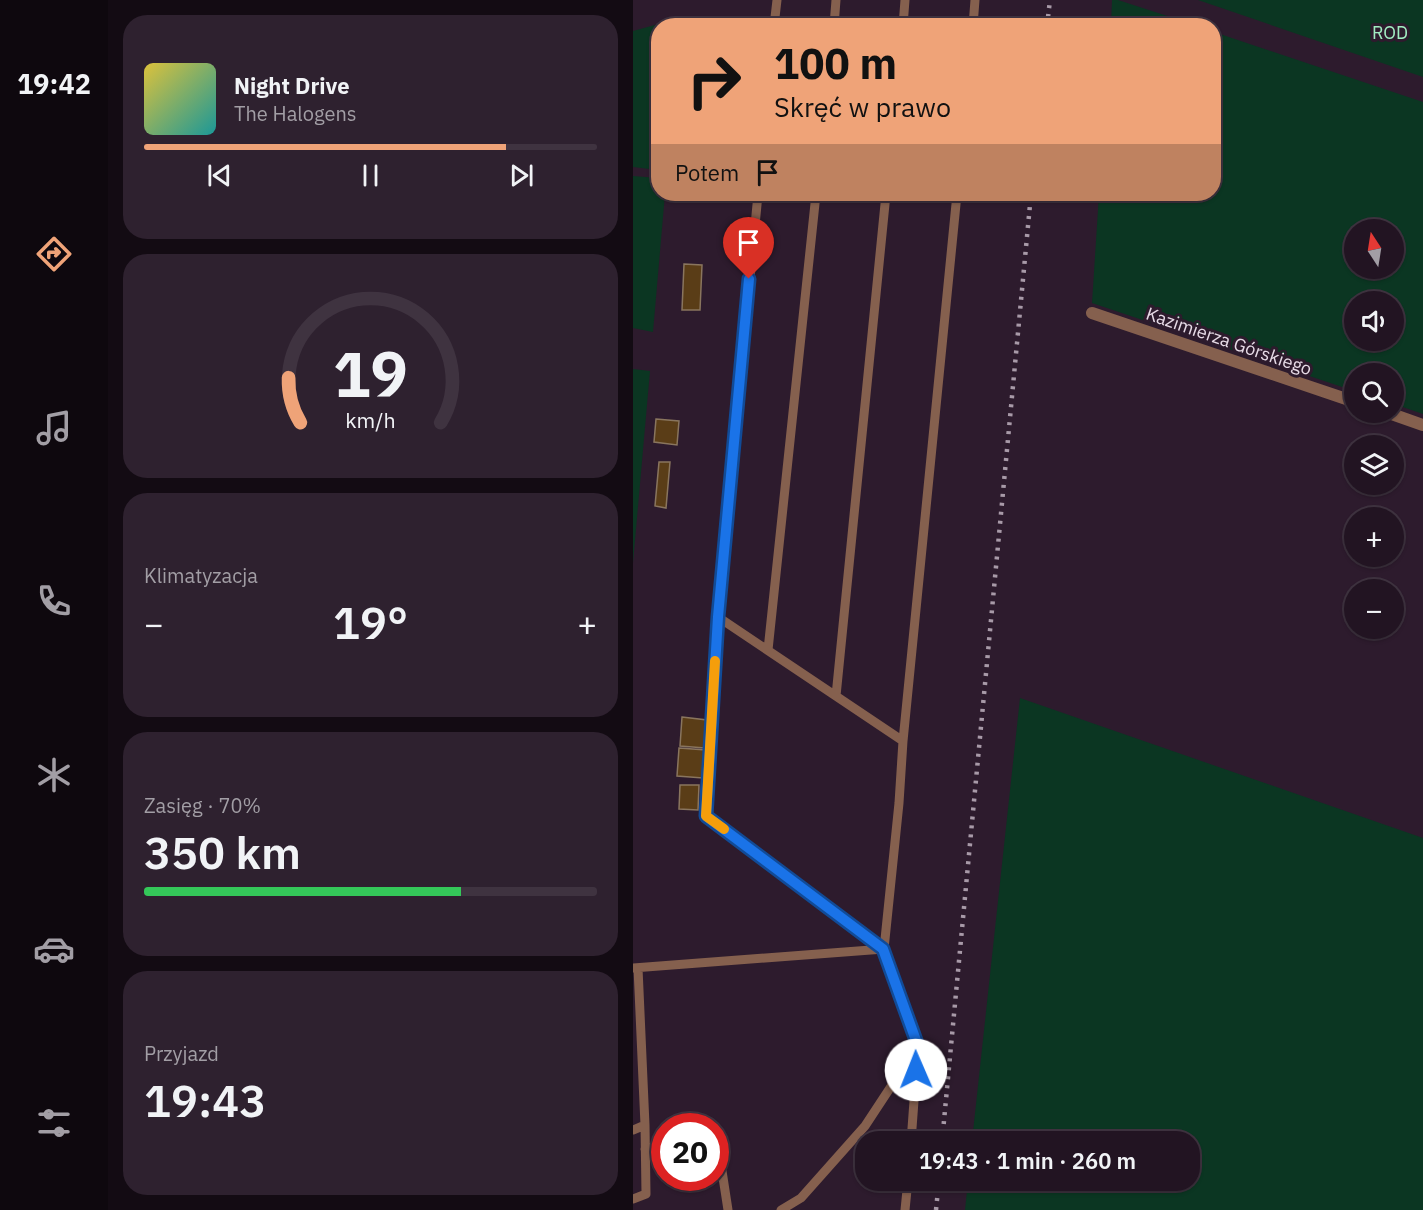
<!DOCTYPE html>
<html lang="pl">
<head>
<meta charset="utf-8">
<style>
  :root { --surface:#221422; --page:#2e212f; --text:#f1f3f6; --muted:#a29ea5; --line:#3f3340; --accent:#efa378 }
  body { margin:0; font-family:"IBM Plex Sans",sans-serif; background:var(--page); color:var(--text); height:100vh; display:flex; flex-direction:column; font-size:22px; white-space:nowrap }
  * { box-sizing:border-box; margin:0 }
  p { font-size:20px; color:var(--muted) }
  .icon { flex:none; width:33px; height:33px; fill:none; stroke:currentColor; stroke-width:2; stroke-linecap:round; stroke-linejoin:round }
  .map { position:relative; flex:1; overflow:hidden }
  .drawer { display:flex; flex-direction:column; gap:15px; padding:15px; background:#130b13; width:525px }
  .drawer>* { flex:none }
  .hud { position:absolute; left:18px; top:18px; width:570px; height:183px; border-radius:24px; box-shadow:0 2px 4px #0004,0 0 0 2px var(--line); background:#efa378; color:#111; overflow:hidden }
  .needle { width:39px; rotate:348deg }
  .tools { position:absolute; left:711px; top:219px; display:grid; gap:12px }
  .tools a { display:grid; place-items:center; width:60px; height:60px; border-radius:50%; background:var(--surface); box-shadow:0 2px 4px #0004,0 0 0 2px var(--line); font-size:30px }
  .speed { position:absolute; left:18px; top:1113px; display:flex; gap:12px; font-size:30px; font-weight:700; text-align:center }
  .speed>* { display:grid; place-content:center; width:78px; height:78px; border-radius:50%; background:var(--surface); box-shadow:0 2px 4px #0004,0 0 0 2px var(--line); line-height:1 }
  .speed .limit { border:9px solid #d22; background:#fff; color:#111 }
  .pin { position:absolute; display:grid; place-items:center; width:51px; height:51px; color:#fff; margin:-62px -26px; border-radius:50% 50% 50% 0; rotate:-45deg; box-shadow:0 0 6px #0007 }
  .pin .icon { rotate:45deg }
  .me { position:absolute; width:66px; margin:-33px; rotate:359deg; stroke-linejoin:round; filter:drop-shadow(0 0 4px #0008) }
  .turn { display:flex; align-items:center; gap:21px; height:126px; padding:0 24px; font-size:27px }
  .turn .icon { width:78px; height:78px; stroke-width:2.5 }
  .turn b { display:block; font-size:42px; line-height:51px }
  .then { display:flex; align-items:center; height:57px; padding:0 24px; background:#0003; gap:12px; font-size:22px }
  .big { font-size:45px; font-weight:600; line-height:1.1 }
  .drawer .card { flex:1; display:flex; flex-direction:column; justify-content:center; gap:9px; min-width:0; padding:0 21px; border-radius:24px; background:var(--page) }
  .drawer .dial { align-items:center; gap:0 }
  .dial svg { height:156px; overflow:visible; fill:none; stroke:var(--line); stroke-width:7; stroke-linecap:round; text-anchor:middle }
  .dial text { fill:var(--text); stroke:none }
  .song { display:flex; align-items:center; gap:18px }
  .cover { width:72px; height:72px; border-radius:9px; background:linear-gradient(135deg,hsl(50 70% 55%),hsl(180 70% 35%)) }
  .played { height:6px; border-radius:3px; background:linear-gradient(90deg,var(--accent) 80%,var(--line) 80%) }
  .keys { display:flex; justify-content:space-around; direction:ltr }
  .heat { display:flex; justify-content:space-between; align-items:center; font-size:33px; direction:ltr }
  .charge { height:9px; border-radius:4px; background:linear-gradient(90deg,#34c759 70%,var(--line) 0) }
  .trip { position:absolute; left:222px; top:1131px; width:345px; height:60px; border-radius:24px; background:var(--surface); box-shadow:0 2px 4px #0004,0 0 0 2px var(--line); font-weight:600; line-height:60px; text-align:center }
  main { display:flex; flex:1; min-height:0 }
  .tabs { display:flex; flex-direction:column; width:108px; justify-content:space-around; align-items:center; background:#0e080e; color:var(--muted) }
  .tabs .icon { width:42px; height:42px }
  .tabs .active { color:var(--accent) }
  .tabs b { font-size:27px; color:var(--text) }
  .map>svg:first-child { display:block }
  .green { fill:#0b3622; fill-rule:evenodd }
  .building { fill:#5a3d17; stroke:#89755e; stroke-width:1.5 }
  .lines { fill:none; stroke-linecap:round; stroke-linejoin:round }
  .service { stroke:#85604e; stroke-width:9 }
  .minor { stroke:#85604e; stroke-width:12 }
  .rail { stroke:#a89aa8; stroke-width:4.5; stroke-dasharray:3 6; stroke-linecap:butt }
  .route-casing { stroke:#114b97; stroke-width:15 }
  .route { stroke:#1a73e8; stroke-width:10 }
  .slow { stroke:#f59e0b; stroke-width:10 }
  .labels { text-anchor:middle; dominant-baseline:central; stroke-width:6; stroke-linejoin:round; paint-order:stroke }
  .park-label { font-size:18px; fill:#a1edc2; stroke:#2d1b2d }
  .street-label { font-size:18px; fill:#e7dbe7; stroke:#2d1b2d }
</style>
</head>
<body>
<main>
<nav class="tabs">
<b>19:42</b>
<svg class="icon active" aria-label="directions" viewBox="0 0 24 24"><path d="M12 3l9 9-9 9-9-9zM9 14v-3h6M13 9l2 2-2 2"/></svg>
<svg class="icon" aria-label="music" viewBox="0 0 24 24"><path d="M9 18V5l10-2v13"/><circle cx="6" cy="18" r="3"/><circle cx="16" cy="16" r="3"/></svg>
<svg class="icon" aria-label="phone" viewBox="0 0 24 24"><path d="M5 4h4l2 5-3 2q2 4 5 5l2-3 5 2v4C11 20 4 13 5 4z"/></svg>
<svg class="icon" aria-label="climate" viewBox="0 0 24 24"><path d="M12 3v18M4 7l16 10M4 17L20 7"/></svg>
<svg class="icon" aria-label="car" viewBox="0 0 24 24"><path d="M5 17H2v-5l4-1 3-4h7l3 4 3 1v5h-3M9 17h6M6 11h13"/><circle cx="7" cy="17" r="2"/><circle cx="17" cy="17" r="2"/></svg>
<svg class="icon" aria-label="filters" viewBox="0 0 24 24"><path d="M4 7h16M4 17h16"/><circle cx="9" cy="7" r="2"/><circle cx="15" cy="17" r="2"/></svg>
</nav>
<section class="drawer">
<div class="card">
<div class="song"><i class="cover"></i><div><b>Night Drive</b><p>The Halogens</p></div></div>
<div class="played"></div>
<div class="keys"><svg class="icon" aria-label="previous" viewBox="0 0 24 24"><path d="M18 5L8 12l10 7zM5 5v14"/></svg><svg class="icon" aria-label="pause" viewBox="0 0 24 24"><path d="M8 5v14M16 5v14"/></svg><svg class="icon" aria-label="next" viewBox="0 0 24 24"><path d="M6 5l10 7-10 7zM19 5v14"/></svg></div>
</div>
<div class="card dial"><svg viewBox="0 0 100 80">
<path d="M14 69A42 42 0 1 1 86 69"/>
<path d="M14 69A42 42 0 0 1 8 46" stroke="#efa378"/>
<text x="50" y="56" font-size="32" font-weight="700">19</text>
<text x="50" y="72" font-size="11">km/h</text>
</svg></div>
<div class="card"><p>Klimatyzacja</p>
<div class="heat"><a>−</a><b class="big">19°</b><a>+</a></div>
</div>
<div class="card"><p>Zasięg · 70%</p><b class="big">350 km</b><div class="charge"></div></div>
<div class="card"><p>Przyjazd</p><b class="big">19:43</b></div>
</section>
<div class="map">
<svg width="790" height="1210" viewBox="0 0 790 1210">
  <rect width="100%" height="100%" fill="#2d1b2d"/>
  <!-- green -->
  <path class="green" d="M479,0h6l77,25h-84z
    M565,0h225v77z
    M47,18v7l-21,1 -1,144 -25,-3v-136z
    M581,32l209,70v312l-29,-10 -1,-30h-38l-1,17 -262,-88 7,-109h114zM722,230h38v38h-38zM722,302h38v38h-38z
    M0,176l25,2 1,16h6l-12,138 -20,-4z
    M0,369l17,2 -17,192z
    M387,698l403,140v372h-458l3,-29 221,-1v-38l-217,-1z"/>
  <!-- building -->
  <path class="building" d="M51,264l18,1 -2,45h-18z
    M23,419l23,2 -2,24 -23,-3z
    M26,462h11l-4,46 -11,-2z
    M49,717l25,3 -2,28 -25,-2z
    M46,748l27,2 -3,28 -26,-2z
    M47,785h19l-1,25 -19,-1z"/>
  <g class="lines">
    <!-- service -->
    <path class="service" d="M141,26l3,-26
      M201,26l2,-26
      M270,26l2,-26
      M340,26l2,-26
      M85,617l185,124
      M135,650l48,-456
      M203,696l50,-502
      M0,968l251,-19 -178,-133 12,-199 40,-423
      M0,1130l12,-5
      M278,1142l7,-96 -34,-97 15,-146 4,-62 54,-547
      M12,1149l20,-4
      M82,1151l5,7 8,52
      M0,1199l13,-5 -1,-69 -7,-157
      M148,1210l20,-12 64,-72 52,-79
      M272,1210l3,-30"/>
    <!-- minor -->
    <path class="minor" d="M459,313l263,89
      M753,412l37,13"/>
    <!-- rail -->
    <path class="rail" d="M414,26l3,-26
      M309,1142l89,-948
      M303,1210l3,-30"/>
  </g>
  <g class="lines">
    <!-- route casing -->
    <g class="route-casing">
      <path id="route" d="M116,279l-31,338 -12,199 177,133 35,97 -2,24"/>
    </g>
    <!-- route -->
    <use href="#route" class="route"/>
    <!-- slow -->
    <path class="slow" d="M82,661l-9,155 18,13"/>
  </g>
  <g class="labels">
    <!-- park labels -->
    <g class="park-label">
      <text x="757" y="32">ROD</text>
    </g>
    <!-- street labels -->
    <g class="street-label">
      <text transform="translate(596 341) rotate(19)">Kazimierza Górskiego</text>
    </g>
  </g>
</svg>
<div class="tools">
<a><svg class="needle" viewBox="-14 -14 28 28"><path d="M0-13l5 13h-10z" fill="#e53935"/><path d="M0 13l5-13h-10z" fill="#a29ea5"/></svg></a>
<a><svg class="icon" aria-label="sound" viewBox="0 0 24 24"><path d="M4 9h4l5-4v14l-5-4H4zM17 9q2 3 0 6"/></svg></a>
<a><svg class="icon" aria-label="search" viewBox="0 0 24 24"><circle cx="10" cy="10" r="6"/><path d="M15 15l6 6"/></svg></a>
<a><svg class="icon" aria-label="layers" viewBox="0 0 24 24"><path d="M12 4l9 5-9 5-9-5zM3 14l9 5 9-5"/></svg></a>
<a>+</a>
<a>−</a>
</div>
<div class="speed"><div class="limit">20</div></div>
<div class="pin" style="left:116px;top:279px;background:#d93025"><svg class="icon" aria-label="arrive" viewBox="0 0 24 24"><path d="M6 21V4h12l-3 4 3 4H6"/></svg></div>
<svg class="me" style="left:283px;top:1070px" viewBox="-20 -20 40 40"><circle r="19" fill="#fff"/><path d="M0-13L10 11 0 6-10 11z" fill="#1a73e8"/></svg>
<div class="trip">19:43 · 1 min · 260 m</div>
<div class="hud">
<div class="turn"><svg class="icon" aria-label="right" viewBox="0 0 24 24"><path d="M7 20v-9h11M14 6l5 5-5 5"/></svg><div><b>100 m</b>Skręć w prawo</div></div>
<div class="then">Potem<svg class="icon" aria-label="arrive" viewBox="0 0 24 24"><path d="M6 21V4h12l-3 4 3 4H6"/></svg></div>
</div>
</div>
</main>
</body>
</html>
